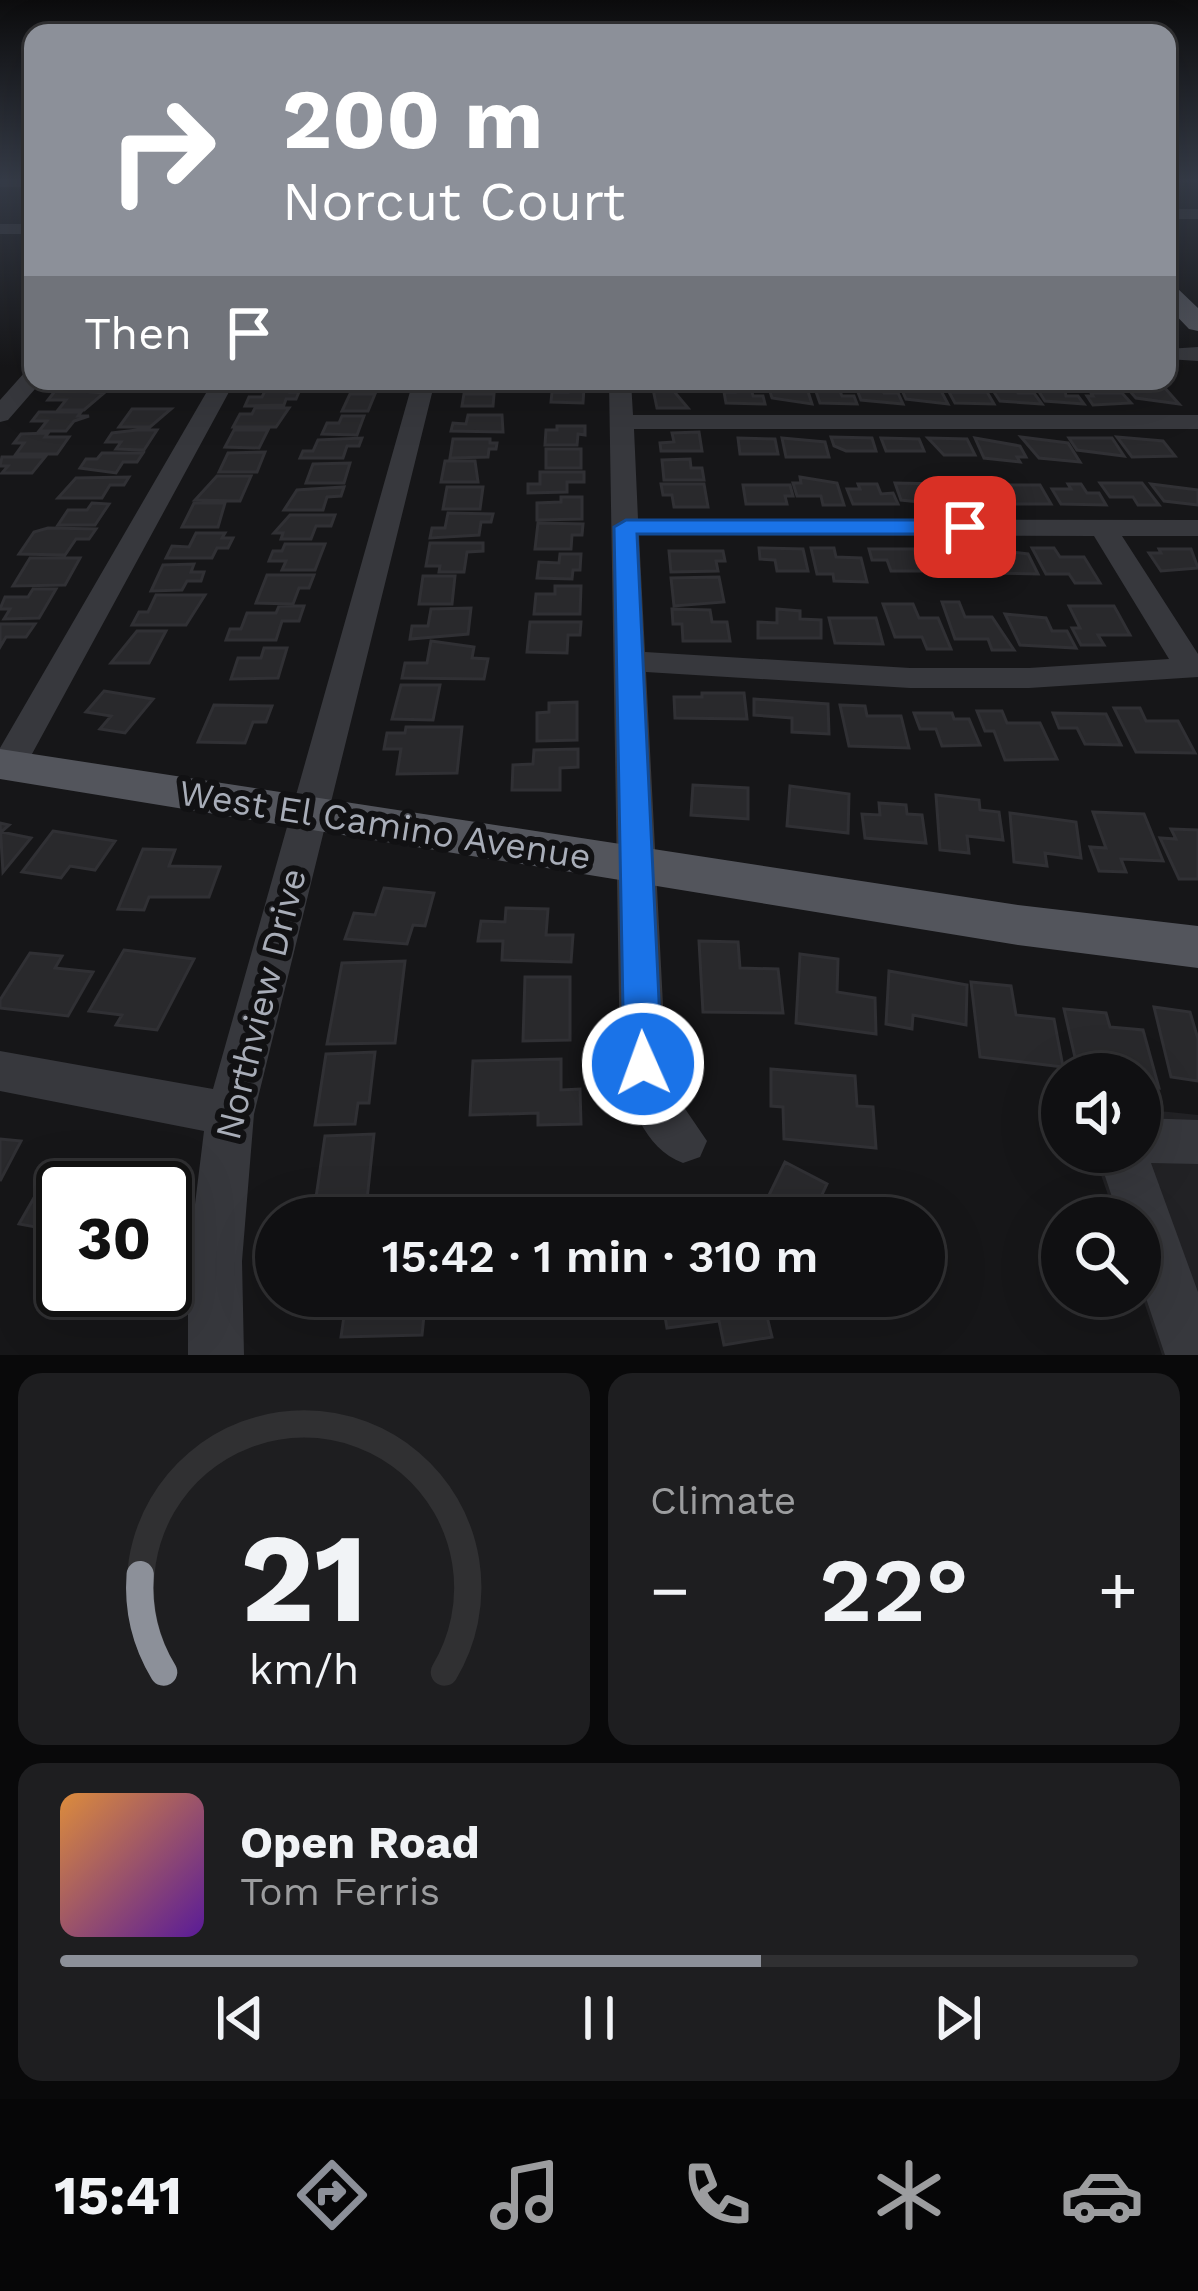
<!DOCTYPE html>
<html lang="en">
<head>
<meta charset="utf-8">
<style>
  :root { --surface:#101012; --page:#1e1e20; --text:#f1f3f6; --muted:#9c9d9f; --line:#303032; --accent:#8c9099 }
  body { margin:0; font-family:"Work Sans",sans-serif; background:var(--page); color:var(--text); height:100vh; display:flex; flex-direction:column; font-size:45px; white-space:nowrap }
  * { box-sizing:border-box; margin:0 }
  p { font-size:39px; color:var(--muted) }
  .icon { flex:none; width:66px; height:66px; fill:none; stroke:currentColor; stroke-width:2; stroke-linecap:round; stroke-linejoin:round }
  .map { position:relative; height:1355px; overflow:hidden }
  .sheet { display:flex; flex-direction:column; gap:18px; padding:18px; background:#09090a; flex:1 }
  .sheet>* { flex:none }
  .top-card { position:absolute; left:24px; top:24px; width:1152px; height:366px; border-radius:24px; box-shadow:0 12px 48px #0002,0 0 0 3px var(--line); background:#8c9099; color:#fff; overflow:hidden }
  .fabs { position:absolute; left:1041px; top:1053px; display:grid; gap:24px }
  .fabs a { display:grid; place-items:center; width:120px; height:120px; border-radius:50%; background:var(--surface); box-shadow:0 12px 48px #0002,0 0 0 3px var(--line); font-size:60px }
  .speed { position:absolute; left:36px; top:1161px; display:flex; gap:24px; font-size:60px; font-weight:700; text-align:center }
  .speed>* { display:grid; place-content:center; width:156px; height:156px; border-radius:50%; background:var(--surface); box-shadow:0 12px 48px #0002,0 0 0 3px var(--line); line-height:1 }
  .speed .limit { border:6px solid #111; border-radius:18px; background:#fff; color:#111 }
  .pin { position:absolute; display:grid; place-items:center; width:102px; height:102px; color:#fff; margin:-51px; border-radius:24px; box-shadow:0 6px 18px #0006 }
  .me { position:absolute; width:132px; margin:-66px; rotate:358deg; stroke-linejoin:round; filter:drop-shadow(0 0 9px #0008) }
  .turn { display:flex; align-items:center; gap:42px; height:252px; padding:0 60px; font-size:54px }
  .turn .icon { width:156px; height:156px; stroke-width:2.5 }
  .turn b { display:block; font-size:84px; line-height:102px }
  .then { display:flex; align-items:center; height:114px; padding:0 60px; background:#0003; gap:24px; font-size:45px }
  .big { font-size:90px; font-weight:600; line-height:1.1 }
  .sheet .tile { flex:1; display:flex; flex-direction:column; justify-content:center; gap:18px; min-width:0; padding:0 42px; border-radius:24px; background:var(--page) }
  .sheet .dial { align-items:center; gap:0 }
  .dial svg { height:312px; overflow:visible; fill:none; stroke:var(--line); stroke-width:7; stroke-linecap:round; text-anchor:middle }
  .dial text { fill:var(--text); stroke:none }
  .song { display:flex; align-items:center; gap:36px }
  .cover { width:144px; height:144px; border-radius:18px; background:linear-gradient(135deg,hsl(30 70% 55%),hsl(270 70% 35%)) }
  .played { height:12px; border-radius:6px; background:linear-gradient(90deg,var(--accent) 65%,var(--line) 65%) }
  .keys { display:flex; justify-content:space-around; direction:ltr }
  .heat { display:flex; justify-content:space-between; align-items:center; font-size:66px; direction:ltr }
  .sheet .tiles { flex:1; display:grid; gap:18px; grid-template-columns:1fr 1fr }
  .tile:last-child { grid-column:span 2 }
  .trip { position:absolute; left:255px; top:1197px; width:690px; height:120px; border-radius:60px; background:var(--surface); box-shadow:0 12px 48px #0002,0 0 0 3px var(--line); font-weight:600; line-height:120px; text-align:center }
  .tab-bar { display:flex; height:192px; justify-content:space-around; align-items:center; background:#060607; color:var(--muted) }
  .tab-bar .icon { width:84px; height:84px }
  .tab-bar .active { color:var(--accent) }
  .tab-bar b { font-size:54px; color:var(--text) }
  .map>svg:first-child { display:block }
  .built { fill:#222225 }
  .building { fill:#29292c; stroke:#303034; stroke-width:3 }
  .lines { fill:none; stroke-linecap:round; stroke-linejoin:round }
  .minor { fill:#37383d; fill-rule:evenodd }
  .major { fill:#53555c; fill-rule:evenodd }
  .route { fill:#1a73e8; stroke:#114b97; stroke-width:3 }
  .labels { text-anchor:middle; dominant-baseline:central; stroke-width:12; stroke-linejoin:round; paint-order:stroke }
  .street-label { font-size:36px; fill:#a8adb8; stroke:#111113 }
</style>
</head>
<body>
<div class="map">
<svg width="1198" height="1355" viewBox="0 0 1198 1355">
  <rect width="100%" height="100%" fill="#161618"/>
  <!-- built -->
  <path class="built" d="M1140,1109l58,6v240h-36l-22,-65v-72h-24l-23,-66h47z"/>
  <!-- building -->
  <path class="building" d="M342,381h37l-3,10h-37z
    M767,382h38l7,22 -40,-6z
    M1034,384h30l2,12h12l6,8 -39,-3z
    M568,387h16l-1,16 -32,-1 1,-10h16z
    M856,387h25l3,6h14l5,11 -42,-4z
    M939,387l9,17 -42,-5 -5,-11z
    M1164,387l15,17 -43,-6 -9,-10z
    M291,388l-1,4h9l-3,7h-10l-2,6 -39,1 4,-9h13l4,-8z
    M734,388h17l2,8h10l2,8 -39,-1 -2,-11h11z
    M1015,388l3,5h16l8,11 -42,-3 -8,-12z
    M653,389h19l16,19h-31z
    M815,389h24l3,7h12l3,8 -37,-1z
    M55,391h26l23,2 -20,17h-26l8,-10h-18z
    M949,392h38l7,12 -39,-1z
    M1091,393h31l9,10 -38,2 -6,-9h6z
    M350,394h25l-7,17h-26z
    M464,394h30l-1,12h-31z
    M255,408h34l-13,19h-43l7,-13h12z
    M132,409h39l-21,18h-31z
    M39,412h42l-3,4h11l-15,5 -8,10h-27l8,-10h-15z
    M468,415h34l1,17 -52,-1 2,-8 13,1z
    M342,416h22l-7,19 -35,-1 5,-11h12z
    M557,426h28v9l-7,-1 -1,11h-32l1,-15h11z
    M137,430h20l-13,20 -28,-1 5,-7h-15l6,-9z
    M234,430h34l-9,18 -34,-1z
    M699,432l3,19h-41l-1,-8 14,-1 -2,-9z
    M48,433l-3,4h24l-12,17h-41l8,-11h-10l7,-9z
    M831,437l41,1 4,13h-30l-12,-5z
    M1021,437l47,6 12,19 -41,-4z
    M1117,437l46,4 12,15 -43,1z
    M362,438l-3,8h-12l-4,12h-43l3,-7h10l5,-11z
    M738,438l37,1 3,15h-38z
    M782,438l43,4 4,15h-43z
    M881,438l38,1 5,12h-38z
    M928,438l39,1 8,16h-31z
    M975,438l45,8 6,11h-9l3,5 -36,-4z
    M1069,438h43l12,18 -47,-6z
    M453,439h37v4h7l-1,6h-7l-1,8 -38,1z
    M546,449h35v19h-35z
    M265,452l-8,20h-38l9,-19z
    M102,453h41l-6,9h-14l-7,11 -36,-5 6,-9h11z
    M2,457h43l-13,16h-30l6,-7h-8z
    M690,459l1,9h11l2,12h-40l-2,-20z
    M445,461h30l3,21h-37z
    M350,463l-6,20h-38l7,-19z
    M540,472h44v10h-17v10l-39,1v-9h12z
    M217,476h34l-11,25 -45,-1z
    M129,477l-5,8h-14l-8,13h-44l18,-20z
    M800,477l37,6 7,22h-21l-2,-9h-24l-4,-13h8z
    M895,483l45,1 9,21 -48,-5z
    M948,483h42l12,22 -21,1 -5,-10 -22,1z
    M1100,483h42l17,22h-21l-5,-8h-23z
    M661,484h43l4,23h-34l-2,-12h-9z
    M858,484h19l4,10 12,-1 5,11h-45l-6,-15h13z
    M1068,484h13l6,9h12l7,12 -45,-1 -9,-15h19z
    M1151,484l47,6v15l-34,-4z
    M743,485h47l3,11h-8l2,8h-41z
    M999,485h41l11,19h-41z
    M344,487l-3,9 -14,1 -4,13h-39l13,-20z
    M447,487h36l-3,22h-37z
    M561,497h21v22l-45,1v-17l24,-1z
    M92,503l17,1 -14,21h-37l10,-15h19z
    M194,503h31l-7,24h-36z
    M448,513l45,1 -2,8h-10l-2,13 -49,3 2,-10h13z
    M290,515h45l-4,11h-15l-5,13h-30l2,-6h-9z
    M538,523l45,1 -1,11h-10l-1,14h-36z
    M48,528l48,1 -7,10h-13l-11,16 -46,-1 15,-22z
    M196,533h29l-3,5h11l-5,10h-11l-5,10h-46l6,-12 17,1z
    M430,543h53v8l-16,1 -3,20h-25l1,-6h-14z
    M285,544h40l-10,26h-33l4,-9h-17l4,-10h9z
    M975,547l53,7 10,20 -52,-1z
    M759,548l44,1 5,22h-31l-2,-11 -15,-1z
    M811,548h23l2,9 25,1 6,24 -33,-1 -1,-7h-16z
    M968,548l10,18 -18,1 4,6 -19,1 -6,-13h-12l-5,-12z
    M1032,548h22l6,9h24l16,26h-25l-6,-9h-23z
    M869,549h45l7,22h-30l-4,-11h-15z
    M1159,549h32l7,19 -37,3 -12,-18h12z
    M669,551h54l2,10h-9l2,10 -47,1z
    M560,554h21l-1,16h-7l-1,9 -35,-1 2,-16 20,1z
    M30,558h50l-15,27 -52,1z
    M194,564l-3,8h13l-3,9h-14l-5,9 -31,1 12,-26z
    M267,575h47l-5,13h-10l-6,16 -37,-1z
    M423,576h32l-3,28h-33z
    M719,577l5,25 -50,4 -3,-28z
    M555,586h26l-1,28h-46l2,-20h19z
    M33,589h23l-17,29 -35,1 6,-10h-10l5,-12h23z
    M156,595h49l-19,30h-54l7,-13h9z
    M942,602h17l6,15h27l22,33h-22l-4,-11h-33z
    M883,604h30l6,14h19l13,31h-24l-5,-12h-27z
    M279,606h25l-5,15h-17l-6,19h-50l4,-11h11l6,-16h29z
    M1069,606h45l16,29h-32l6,10h-23l-9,-17h8z
    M471,608l-3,26 -58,5 2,-13h16l3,-17z
    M672,609l38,1 2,12h15l3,19h-47l-1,-17h-9z
    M777,609l23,2v8l21,1v18h-63v-16l19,1z
    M1005,614l41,4 6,13h15l9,17 -56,-3z
    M829,618h47l7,26 -48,-1z
    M530,622h51l-1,13h-12l-1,18 -40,-1z
    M0,624h35l-9,13h-20l-6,10z
    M137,631h29l-17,32h-38z
    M431,641l43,6 -2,11 16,1 -4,20 -82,-1 3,-15h22z
    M264,648h23l-9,30 -47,1 7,-21h23z
    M401,685h39l-7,35 -41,-1z
    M104,691l49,8 -28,34 -25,-4 11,-13 -25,-4z
    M702,693h42l3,26 -72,-1 -1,-21h28z
    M754,699l74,5 1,30 -37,-2v-14l-38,-3z
    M577,702v38l-40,1v-28l12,-1v-9z
    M214,705l58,1 -6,16h-13l-8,21 -47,-1z
    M840,705l25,1 2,10h34l8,32 -60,-2z
    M1114,708h26l6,13h32l17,32 -59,-1z
    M977,711h25l5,12h33l17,36 -52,1 -11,-29h-9z
    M914,713h38l2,6h15l11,26 -38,1 -6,-17h-16z
    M1053,713l53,1 15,31 -36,-1 -8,-16h-18z
    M406,727h56l-5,46 -60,1 4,-25h-17l3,-16h18z
    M578,749v18l-18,1v22h-48l1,-25 20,-1 1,-14z
    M693,785l55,3v31l-57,-4z
    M790,786l59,8 -1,39 -61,-7z
    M936,795l43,5 1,10 19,2 4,28 -36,-4 2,17 -29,-3z
    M879,803l27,2 1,9 15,1 4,28 -61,-5 -3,-24 18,1z
    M1093,812l51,2 19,47 -42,-2 5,13 -27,-1 -9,-24 16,1z
    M1010,813l66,9 5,36 -36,-5 2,13 -33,-4z
    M0,823l9,2 -8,7 30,6 -28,34z
    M1171,829l27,1v49h-19l-19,-41 16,1z
    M53,831l62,10 -20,29 -25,-4 -9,12 -39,-6z
    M143,849l32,1 -6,16 51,1 -11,30h-60l-5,13 -26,-1z
    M384,888l50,5 -9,33 -12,-1 -6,19 -62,-5 9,-26 21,2z
    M506,908l42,1 -2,26h27l-2,27 -69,-2 1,-19h-25l3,-20 24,1z
    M699,941l39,1 2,26 38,1 5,44 -80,-1z
    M124,950l70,9 -37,71 -41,-5 6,-10 -33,-4z
    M30,953l32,3 -7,12 38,4 -25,44 -68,-8v-8z
    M800,954l38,5 -1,33 38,6 1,36 -80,-11z
    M405,961l-10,82 -68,1 15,-81z
    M889,971l78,14 -1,40 -53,-10 -1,14 -26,-5z
    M525,977h45v63l-47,1z
    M971,982l40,4 5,29 38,4 9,48 -83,-10z
    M1154,1007l36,5 8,27v42l-27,-4z
    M1064,1009l42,4 4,14 33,3 16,58 -19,-2v-12h-31l-1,-5 -31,-3z
    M375,1052l-6,51h-11l-3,21 -40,1 11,-71z
    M561,1059v31l19,-1 1,35 -43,1v-12l-68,2 3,-54z
    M771,1069l84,7 2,30 16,1 3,41 -92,-9 -1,-32 -12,-1z
    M374,1134l-9,84h-52l12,-82z
    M0,1139l21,2 -21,40z
    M785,1162l42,22 -8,17 32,17h-55l3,-7 -30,-16z
    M83,1163l51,9 -8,16h-63v44l-44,-8 31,-54 27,4z
    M347,1296h79l-4,39 -81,2z
    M629,1296h133l10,41 -48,8 -5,-24 -52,7 -5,-29 -31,5z"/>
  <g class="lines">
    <!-- minor -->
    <path class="minor" d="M0,178h33v9h-33z
      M1167,209h31v10h-31z
      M0,224h33v10h-33z
      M1198,347v14l-31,-2v-10z
      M33,370v11h9l-34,39 -8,2v-22l25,-28z
      M213,381h22l-209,384 -5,9 -21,1v-27z
      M413,381h22l-181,733 -12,147 2,94h-56v-94l16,-130 -204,-40v-40l213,38z
      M609,381h22l2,34h565v14h-564l4,90 560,1v16h-76l76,118v23l-169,11h-119l-264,-16 20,392 9,30 32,47 -7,16 -17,6c-40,-15 -53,-61 -63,-99zM639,535l455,1 75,123 -140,9h-119l-265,-16z
      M1140,1118l58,2v44l-47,-1 47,129v63h-33l-25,-75v-62h-21l-22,-66h43z"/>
    <!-- major -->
    <path class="major" d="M1167,284l9,3 22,21v23l-9,-2 -22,-23z
      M0,749l1018,156 180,21v42l-180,-23 -1018,-166z"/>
  </g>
  <!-- sky -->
  <linearGradient id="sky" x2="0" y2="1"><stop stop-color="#0c0c0d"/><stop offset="0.49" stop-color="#363c48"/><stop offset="1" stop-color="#363c48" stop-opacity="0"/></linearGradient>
  <rect width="1198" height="367" fill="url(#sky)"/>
  <!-- route -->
  <path class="route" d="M626,520h339l12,7 -12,7h-328l25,530 -6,12 -13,5 -14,-5 -5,-12 -10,-537z"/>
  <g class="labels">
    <!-- street labels -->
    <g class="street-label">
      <text transform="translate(385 825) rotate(9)">West El Camino Avenue</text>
      <text transform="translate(261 1004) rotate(-76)">Northview Drive</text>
    </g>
  </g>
</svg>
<div class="fabs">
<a><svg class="icon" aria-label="sound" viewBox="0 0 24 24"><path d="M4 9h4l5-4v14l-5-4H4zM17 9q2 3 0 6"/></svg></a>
<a><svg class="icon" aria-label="search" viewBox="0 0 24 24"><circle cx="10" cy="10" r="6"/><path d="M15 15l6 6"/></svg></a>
</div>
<div class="speed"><div class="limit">30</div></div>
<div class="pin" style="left:965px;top:527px;background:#d93025"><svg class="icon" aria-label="arrive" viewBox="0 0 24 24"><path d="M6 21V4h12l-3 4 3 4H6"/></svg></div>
<svg class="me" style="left:643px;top:1064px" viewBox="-20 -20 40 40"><circle r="17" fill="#1a73e8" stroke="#fff" stroke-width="3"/><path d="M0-11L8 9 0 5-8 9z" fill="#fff"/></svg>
<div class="trip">15:42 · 1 min · 310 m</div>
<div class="top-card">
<div class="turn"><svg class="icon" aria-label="right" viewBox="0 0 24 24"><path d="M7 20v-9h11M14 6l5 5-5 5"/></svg><div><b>200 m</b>Norcut Court</div></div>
<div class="then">Then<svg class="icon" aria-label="arrive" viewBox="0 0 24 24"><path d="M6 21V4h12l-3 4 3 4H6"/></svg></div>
</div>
</div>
<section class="sheet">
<div class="tiles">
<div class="tile dial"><svg viewBox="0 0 100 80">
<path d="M14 69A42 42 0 1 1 86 69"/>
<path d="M14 69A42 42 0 0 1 8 44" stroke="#8c9099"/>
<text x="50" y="56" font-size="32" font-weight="700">21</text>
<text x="50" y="72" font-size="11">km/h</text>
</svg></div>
<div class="tile"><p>Climate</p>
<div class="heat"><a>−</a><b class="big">22°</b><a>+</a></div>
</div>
<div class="tile">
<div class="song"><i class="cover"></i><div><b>Open Road</b><p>Tom Ferris</p></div></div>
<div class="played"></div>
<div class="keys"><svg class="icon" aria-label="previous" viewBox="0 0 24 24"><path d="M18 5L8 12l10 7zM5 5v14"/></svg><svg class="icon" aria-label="pause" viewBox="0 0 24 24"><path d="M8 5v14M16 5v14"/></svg><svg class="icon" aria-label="next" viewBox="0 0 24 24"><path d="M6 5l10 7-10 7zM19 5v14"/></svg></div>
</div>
</div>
</section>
<nav class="tab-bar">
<b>15:41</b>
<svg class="icon active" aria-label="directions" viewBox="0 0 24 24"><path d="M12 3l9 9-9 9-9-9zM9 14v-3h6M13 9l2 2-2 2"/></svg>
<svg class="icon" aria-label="music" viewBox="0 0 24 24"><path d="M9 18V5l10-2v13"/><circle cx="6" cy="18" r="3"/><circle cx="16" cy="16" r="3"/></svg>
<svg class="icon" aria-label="phone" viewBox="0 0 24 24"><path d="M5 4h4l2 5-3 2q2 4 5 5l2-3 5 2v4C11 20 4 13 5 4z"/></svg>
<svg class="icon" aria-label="climate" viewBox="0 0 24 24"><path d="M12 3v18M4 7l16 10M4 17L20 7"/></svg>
<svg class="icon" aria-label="car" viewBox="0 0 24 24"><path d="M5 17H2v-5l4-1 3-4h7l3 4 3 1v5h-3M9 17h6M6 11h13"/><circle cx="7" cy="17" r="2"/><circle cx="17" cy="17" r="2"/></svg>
</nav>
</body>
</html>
